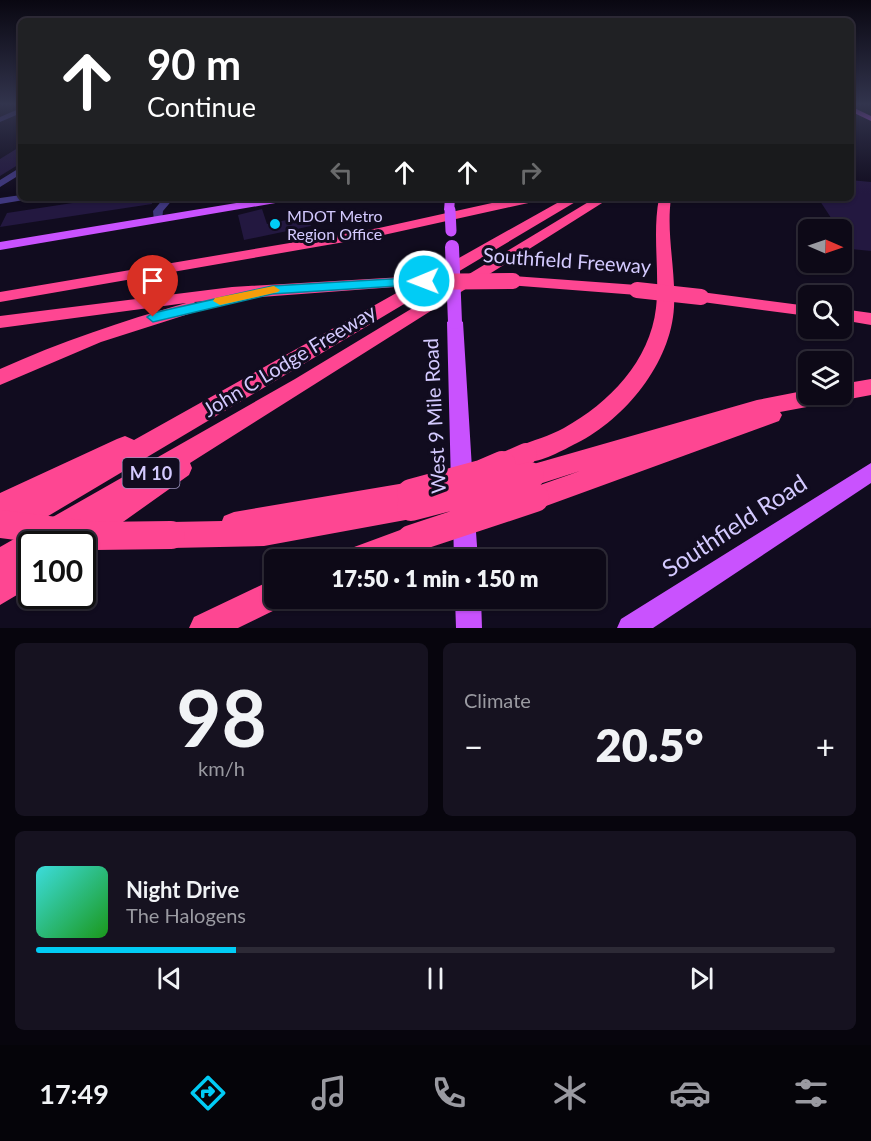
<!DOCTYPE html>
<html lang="en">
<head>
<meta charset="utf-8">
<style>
  :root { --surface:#0d0917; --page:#161220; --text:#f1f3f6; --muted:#9a9aa1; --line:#2d2a36; --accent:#01ccf5 }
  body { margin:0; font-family:Lato,sans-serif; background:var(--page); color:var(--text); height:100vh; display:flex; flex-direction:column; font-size:22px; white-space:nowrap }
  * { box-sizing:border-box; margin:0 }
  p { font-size:20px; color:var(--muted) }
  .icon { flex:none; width:33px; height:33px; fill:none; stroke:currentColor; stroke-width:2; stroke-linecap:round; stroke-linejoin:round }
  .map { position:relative; height:628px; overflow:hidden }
  .details { display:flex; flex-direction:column; gap:15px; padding:15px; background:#07050d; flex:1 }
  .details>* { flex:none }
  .top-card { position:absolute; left:18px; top:18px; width:836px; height:183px; border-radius:9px; box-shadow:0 2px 4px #0004,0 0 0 2px var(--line); background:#202124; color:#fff; overflow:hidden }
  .needle { width:39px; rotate:92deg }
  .tools { position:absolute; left:798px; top:219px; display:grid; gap:12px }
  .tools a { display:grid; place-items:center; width:54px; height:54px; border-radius:9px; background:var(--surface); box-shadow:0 2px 4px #0004,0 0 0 2px var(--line); font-size:30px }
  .speed { position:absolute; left:18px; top:531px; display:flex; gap:12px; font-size:30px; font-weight:700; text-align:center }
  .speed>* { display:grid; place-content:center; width:78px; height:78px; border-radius:50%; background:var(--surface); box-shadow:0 2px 4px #0004,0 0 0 2px var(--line); line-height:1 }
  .speed .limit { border:3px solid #111; border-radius:9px; background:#fff; color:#111 }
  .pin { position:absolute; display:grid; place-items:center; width:51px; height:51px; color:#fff; margin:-62px -26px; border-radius:50% 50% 50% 0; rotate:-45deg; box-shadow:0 0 6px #0007 }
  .pin .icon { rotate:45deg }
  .me { position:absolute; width:66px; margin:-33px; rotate:269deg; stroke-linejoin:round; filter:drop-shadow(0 0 4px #0008) }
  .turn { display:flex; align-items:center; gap:21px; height:126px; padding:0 30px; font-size:27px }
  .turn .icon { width:78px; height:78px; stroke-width:2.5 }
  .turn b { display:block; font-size:42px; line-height:51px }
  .lanes { display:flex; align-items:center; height:57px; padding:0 30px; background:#0003; justify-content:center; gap:30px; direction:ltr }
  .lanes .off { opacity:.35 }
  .big { font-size:45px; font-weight:800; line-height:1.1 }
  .details .card { flex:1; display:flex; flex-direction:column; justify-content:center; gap:9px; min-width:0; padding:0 21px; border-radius:9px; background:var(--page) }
  .details .dial { align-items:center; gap:0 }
  .dial b { font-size:78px; line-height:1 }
  .song { display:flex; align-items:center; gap:18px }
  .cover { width:72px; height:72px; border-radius:9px; background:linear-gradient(135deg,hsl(180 70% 55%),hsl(120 70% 35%)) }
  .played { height:6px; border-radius:3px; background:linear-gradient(90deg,var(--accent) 25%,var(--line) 25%) }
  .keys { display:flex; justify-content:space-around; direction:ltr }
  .heat { display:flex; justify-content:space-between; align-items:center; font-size:33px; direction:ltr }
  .details .tiles { flex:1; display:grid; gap:15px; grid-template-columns:1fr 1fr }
  .card:last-child { grid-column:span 2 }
  .trip { position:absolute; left:264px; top:549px; width:342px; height:60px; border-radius:9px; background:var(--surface); box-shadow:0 2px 4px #0004,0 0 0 2px var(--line); font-weight:800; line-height:60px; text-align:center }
  .tab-bar { display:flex; height:96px; justify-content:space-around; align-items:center; background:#050409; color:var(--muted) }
  .tab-bar .icon { width:42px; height:42px }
  .tab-bar .on { color:var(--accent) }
  .tab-bar b { font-size:27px; color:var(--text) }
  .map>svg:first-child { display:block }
  .building { fill:#231840 }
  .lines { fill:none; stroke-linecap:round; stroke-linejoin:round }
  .minor { fill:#3f377e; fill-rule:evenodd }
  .major { fill:#c952fe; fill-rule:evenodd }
  .highway { fill:#fe4692; fill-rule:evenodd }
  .major-bridge-far1 { stroke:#c952fe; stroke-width:11 }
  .major-bridge { stroke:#c952fe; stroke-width:14 }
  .highway-bridge-far2 { stroke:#fe4692; stroke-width:16 }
  .highway-bridge-far1 { stroke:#fe4692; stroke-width:22 }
  .highway-bridge { stroke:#fe4692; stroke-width:28 }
  .route { fill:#01ccf5; stroke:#01859f; stroke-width:1.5 }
  .slow { fill:#f59e0b }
  .poi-dot { fill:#01ccf5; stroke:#110c1f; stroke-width:2 }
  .labels { text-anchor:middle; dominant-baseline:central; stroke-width:6; stroke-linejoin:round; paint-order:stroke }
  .far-poi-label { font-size:16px; fill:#d4caff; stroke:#110c1f; text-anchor:start }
  .shield { fill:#110c1f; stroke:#9a91bc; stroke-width:1.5 }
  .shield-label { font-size:18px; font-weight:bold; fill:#d4caff }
  .street-label { font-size:20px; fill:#d4caff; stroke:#110c1f }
  .near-street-label { font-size:24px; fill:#d4caff; stroke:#110c1f }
</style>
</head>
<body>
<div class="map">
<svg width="871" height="628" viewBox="0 0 871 628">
  <rect width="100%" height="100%" fill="#110c1f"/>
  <!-- building -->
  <path class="building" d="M21,146v17l-21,13v-17z
    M850,180l21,2v69l-20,-2 -9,-19h-3l-21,-32h32z
    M105,198h47v6l-152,23 7,-14z
    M262,209l5,15 39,-8 5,10 -67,14 -6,-25z"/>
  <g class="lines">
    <!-- minor -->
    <path class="minor" d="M21,108v5l-21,9v-5z
      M21,167v7l-21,13v-7z
      M21,195v3h5l-2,2 -24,4v-6z
      M164,198h10l-11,13 -1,10h-8l-1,-10z"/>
    <!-- major -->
    <path class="major" d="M850,106l21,10v5l-21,-10z
      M267,198h25l-5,3 -287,49v-8z
      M445,198h10l-1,14 -4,1 -6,-3z
      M455,317l8,5 10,163 -4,6 -7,3 -7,-3 -4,-6 -4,-163z
      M871,463v20l-218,145h-36l4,-9z
      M464,508l8,3 3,7 3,42h-24l-1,-42 3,-7z
      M455,598h26l1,30h-26z"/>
    <!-- highway -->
    <path class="highway" d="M515,198h24l-6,4 -154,34 -379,66v-10l379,-64z
      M566,198h16l-564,336 -10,4 -8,-4v-41l117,-54 8,-3 9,4z
      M595,198h15l-420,265 2,5 -3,7 -97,69 -10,4v-4h-10l-3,-7 -12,7h-25v42l-32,19v-58l295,-168z
      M659,198h12c-5,37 5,72 3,109 -3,56 -49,112 -97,136 -16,8 -43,24 -60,18l-3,-7 3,-7c16,-7 33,-11 47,-19 45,-25 86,-67 92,-120 4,-37 -4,-73 3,-110z
      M513,276l124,9 8,5 -8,5 -130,-10 -2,-4 2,-4z
      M403,277l6,1 2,4 -2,4 -215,16 7,5 -3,4 -97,31 -101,43v-16c60,-27 122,-48 186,-66l-186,25v-12l232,-29z
      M701,292l107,14v10l-113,-15 -3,-4 3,-4z
      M842,309l29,4v12l-29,-5z
      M871,379v16l-91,17 2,3 -3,6 -244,89 -9,-4 -4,-8 4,-8 54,-19 -50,16 -9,-3 -3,-8 3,-8 9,-3 227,-65 51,-10v4h34v-10z
      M411,482l9,3 4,8 -3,7 3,7 -4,8 -9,4 -147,27 -93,2 -10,-4 -4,-9 4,-9 10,-4 51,-1 2,-5 10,-4z
      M411,526l10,4 4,9 -4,9 -28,12h-51l4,-10z
      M274,579v19h13l-2,7 -47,23h-49l5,-11z"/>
    <!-- major-bridge-far1 -->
    <path class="major-bridge-far1" d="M450,210l1,21"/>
    <!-- major-bridge -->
    <path class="major-bridge" d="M452,247l3,75"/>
    <!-- highway-bridge-far2 -->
    <path class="highway-bridge-far2" d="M403,282l110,-1
      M637,290l64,7"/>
    <!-- highway-bridge-far1 -->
    <path class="highway-bridge-far1" d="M499,466l27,-12"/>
    <!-- highway-bridge -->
    <path class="highway-bridge" d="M411,493l70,-19 21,-9
      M411,507l119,-31
      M0,524l95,12 76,-1
      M411,539l124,-41"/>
  </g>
  <!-- sky -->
  <linearGradient id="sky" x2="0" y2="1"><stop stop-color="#090711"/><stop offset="0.54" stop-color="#32344d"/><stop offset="1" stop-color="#32344d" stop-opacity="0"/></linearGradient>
  <rect width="871" height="193" fill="url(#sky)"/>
  <!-- route -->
  <path class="route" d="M424,277l7,4 -2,3 -157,10 -119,28 -6,-5 6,-4 119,-27z"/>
  <!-- slow -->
  <path class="slow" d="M274,286l6,4 -2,2 -58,13 -7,-4 2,-3z"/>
  <!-- markers -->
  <circle class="poi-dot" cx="275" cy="224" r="6"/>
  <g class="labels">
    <!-- far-poi labels -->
    <g class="far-poi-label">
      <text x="287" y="215">MDOT Metro<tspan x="287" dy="18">Region Office</tspan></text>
    </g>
    <!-- shield labels -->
    <rect class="shield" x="122.5" y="458" width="57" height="30" rx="4.5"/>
    <g class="shield-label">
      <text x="151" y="473">M 10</text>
    </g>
    <!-- street labels -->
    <g class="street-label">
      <text transform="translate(567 260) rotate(4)">Southfield Freeway</text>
      <text transform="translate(289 360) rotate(-31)">John C Lodge Freeway</text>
      <text transform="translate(434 416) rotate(-93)">West 9 Mile Road</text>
    </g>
    <!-- near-street labels -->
    <g class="near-street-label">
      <text transform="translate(734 525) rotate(-33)">Southfield Road</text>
    </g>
  </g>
</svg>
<div class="tools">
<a><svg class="needle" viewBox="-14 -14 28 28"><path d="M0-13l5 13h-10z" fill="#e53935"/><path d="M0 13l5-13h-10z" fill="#9a9aa1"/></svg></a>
<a><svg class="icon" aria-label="search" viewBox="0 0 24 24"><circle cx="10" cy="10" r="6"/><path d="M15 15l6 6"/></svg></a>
<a><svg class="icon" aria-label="layers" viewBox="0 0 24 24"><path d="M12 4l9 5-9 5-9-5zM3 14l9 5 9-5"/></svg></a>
</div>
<div class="speed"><div class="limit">100</div></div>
<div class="pin" style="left:153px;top:317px;background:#d93025"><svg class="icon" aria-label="arrive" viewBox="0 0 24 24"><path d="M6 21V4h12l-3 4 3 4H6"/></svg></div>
<svg class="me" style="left:424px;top:281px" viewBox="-20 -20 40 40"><circle r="17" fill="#01ccf5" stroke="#fff" stroke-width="3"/><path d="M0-11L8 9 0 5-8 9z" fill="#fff"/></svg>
<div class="trip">17:50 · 1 min · 150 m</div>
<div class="top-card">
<div class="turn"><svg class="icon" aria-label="ahead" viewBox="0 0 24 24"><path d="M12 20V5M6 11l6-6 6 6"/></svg><div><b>90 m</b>Continue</div></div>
<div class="lanes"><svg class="icon off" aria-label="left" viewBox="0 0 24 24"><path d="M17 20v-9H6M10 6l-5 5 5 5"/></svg><svg class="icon" aria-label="ahead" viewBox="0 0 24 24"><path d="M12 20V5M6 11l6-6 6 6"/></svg><svg class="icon" aria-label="ahead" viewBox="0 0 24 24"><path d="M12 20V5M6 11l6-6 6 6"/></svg><svg class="icon off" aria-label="right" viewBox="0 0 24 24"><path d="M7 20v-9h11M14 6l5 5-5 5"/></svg></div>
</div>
</div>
<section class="details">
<div class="tiles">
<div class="card dial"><b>98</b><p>km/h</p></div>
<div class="card"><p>Climate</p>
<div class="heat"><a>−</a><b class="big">20.5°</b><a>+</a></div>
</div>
<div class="card">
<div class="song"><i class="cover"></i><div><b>Night Drive</b><p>The Halogens</p></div></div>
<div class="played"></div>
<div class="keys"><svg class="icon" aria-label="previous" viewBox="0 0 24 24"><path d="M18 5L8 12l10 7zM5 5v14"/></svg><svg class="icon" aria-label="pause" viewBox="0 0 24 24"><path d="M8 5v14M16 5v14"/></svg><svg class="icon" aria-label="next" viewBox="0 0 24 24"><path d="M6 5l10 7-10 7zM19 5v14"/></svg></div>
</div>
</div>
</section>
<nav class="tab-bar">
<b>17:49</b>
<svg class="icon on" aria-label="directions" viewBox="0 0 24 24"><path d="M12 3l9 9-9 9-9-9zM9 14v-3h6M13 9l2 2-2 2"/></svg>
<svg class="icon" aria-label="music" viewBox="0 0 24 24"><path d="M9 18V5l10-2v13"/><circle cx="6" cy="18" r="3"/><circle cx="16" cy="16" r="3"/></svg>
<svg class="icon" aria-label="phone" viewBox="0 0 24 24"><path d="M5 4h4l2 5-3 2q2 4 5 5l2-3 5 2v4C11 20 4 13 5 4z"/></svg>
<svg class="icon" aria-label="climate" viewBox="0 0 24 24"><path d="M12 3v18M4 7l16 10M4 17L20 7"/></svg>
<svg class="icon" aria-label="car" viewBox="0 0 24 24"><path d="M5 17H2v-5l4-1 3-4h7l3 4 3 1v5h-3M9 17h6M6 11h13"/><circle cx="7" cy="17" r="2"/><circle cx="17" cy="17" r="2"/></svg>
<svg class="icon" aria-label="filters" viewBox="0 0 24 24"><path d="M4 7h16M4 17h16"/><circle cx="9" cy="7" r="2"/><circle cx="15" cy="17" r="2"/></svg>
</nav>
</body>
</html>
